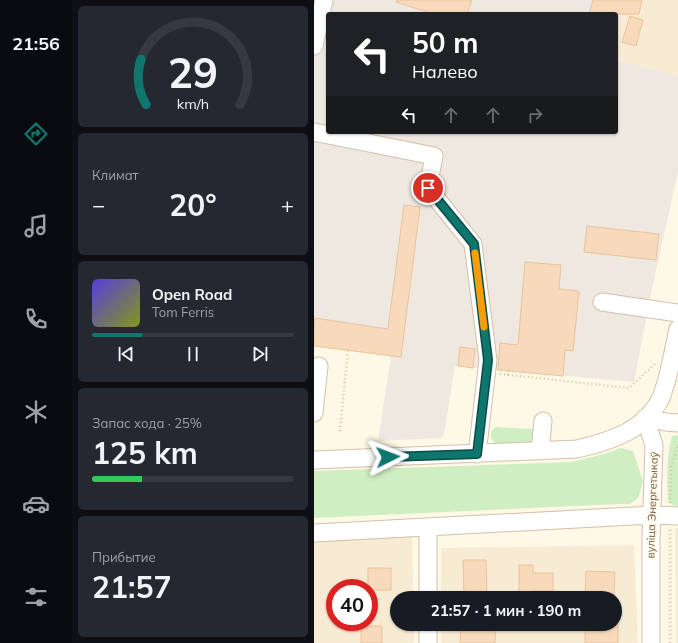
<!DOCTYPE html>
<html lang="ru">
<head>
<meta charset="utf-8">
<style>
  :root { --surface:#171b24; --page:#242831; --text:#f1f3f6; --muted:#9ea1a6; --line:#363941; --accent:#0f766e }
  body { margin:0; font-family:Mulish,sans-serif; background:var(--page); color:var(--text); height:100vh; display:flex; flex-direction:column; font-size:15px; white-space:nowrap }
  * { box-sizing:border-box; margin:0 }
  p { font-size:13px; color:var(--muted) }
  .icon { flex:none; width:22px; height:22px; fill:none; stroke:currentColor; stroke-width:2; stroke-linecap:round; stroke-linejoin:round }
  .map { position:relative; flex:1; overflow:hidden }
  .side { display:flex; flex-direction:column; gap:6px; padding:6px; background:#0d0f14; width:242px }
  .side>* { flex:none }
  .top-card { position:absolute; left:12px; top:12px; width:292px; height:122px; border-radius:4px; box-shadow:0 1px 3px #0004; background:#202124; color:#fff; overflow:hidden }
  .speed { position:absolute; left:12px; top:579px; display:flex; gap:8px; font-size:20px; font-weight:700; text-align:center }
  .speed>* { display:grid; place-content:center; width:52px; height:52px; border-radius:50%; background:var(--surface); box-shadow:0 1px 3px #0004; line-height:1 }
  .speed .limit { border:6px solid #d22; background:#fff; color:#111 }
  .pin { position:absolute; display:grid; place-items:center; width:34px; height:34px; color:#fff; margin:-17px; border:2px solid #fff; border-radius:50%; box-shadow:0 1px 4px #0007 }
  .me { position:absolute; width:44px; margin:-22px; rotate:87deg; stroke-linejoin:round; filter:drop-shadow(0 0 3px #0008) }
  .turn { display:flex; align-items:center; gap:14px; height:84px; padding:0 20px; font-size:18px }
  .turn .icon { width:52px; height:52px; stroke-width:2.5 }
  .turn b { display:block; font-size:28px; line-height:34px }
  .lanes { display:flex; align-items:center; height:38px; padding:0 20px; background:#0003; justify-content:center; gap:20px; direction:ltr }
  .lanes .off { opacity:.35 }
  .big { font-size:30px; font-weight:700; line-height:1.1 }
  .side .card { flex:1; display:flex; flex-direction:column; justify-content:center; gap:6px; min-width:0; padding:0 14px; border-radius:6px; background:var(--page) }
  .side .dial { align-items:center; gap:0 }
  .dial svg { height:104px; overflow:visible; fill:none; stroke:var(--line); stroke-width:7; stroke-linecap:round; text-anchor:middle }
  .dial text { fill:var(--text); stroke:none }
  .song { display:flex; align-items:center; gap:12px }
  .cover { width:48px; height:48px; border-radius:6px; background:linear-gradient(135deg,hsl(250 70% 55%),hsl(70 70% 35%)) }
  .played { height:4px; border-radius:2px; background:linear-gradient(90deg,var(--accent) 25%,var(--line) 25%) }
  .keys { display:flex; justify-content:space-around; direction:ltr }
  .heat { display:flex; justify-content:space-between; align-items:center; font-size:22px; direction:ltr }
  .charge { height:6px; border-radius:3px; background:linear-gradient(90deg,#34c759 25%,var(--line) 0) }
  .trip { position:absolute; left:76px; top:591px; width:232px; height:40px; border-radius:20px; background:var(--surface); box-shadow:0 1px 3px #0004; font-weight:700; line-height:40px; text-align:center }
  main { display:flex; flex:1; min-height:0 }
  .tabs { display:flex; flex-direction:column; width:72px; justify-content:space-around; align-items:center; background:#090b0e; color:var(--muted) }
  .tabs .icon { width:28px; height:28px }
  .tabs .on { color:var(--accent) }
  .tabs b { font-size:18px; color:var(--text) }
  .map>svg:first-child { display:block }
  .residential { fill:#f7ebd3; fill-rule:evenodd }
  .industrial { fill:#eee8e0 }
  .green { fill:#cfeec2 }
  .building { fill:#f7dabb; stroke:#ebc299 }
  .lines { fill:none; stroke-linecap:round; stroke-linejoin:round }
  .minor-casing { stroke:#d2c0aa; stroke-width:19 }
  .path { stroke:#dcbd9d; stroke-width:2.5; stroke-dasharray:1 3; stroke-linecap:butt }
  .minor { stroke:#fff; stroke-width:17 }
  .route-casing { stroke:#0a4d48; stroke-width:10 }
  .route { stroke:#0f766e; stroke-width:7 }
  .slow { stroke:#f59e0b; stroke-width:7 }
  .labels { text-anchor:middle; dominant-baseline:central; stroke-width:3.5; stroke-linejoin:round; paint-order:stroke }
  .street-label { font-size:11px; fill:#7b6047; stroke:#fffaee }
</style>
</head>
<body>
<main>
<nav class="tabs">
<b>21:56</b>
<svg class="icon on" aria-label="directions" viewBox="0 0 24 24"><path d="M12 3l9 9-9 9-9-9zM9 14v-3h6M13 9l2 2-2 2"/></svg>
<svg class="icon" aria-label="music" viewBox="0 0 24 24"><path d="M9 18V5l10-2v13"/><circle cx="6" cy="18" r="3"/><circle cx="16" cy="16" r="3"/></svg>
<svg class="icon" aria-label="phone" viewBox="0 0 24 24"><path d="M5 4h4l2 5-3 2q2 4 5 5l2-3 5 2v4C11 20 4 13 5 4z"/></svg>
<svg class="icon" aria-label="climate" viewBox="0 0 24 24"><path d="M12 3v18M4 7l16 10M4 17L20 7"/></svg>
<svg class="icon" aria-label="car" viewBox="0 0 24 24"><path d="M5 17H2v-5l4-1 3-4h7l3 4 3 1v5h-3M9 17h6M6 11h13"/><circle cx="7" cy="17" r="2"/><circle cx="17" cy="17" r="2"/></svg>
<svg class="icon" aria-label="filters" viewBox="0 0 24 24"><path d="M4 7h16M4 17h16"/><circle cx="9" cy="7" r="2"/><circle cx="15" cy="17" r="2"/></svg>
</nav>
<section class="side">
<div class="card dial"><svg viewBox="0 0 100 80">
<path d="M14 69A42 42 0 1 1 86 69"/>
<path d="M14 69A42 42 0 0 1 10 34" stroke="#0f766e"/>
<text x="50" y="56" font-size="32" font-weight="700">29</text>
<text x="50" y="72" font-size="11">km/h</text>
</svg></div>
<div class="card"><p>Климат</p>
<div class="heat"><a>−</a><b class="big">20°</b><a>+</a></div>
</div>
<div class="card">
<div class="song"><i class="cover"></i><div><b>Open Road</b><p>Tom Ferris</p></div></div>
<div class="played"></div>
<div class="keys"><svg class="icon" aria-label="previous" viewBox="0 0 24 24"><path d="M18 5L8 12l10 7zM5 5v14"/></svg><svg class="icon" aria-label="pause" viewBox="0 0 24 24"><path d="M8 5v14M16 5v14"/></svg><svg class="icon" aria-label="next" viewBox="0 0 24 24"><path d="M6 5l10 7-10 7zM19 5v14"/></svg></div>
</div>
<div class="card"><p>Запас хода · 25%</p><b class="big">125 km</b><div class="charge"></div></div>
<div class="card"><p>Прибытие</p><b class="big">21:57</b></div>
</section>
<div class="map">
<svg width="364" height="643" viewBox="0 0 364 643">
  <rect width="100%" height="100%" fill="#fef8e6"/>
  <!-- residential -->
  <path class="residential" d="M312,0h52v76l-62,-16v-27z
    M361,528h3v115h-2z
    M98,536l1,62h-16v26h17v19h-100v-102zM21,588h34v34h-34z
    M320,545l4,98h-197v-19h174v-26h-174v-50z"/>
  <!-- industrial -->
  <path class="industrial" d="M0,0h312l-10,33v-19h-288v118h288v-72l62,16v96l-27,121 -17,89 -179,-16 -11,68 -3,4 -63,3 13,-85 -77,-10z"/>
  <!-- green -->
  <path class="green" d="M182,427l36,2 2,2 2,11 -38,3c-7,-4 -11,-13 -2,-18z
    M364,435v71h-4l-6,-5c-1,-22 -2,-43 4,-65z
    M306,448l13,3 10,30 -5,17 -8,6h-11l-305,14v-47l258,-9 36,-9z"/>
  <!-- building -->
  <path class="building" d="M83,0h75l-5,14h-34l-37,-12z
    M279,0h49l-3,14h-50z
    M316,16l13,4 -7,26 -14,-4z
    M90,205l16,2 -19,150 -87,-11v-18l1,-10 73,11z
    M273,226l72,8 -3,26 -72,-8z
    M211,262l36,3 -2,24 20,2 -6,60 -8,-1 -2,26 -65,-6 2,-27 18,2z
    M146,347l15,2 -2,19 -15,-2z
    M149,560h23l1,35h-23z
    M205,565h14v8h20v18h-20v7h-14z
    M54,568h23v22h-22v-2h-1z
    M272,571l29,1 -1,24 -29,-1z
    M147,624h35l-1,19h-35z
    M271,624h33v19h-33z
    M47,626h21v17h-21z"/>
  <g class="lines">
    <!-- minor casing -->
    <g class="minor-casing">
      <path id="minor" d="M0,46l10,-46
        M0,132l120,24 -6,32 45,56 15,116 -11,94
        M288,302l76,11
        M0,413l5,-47
        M331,418l9,27 -3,93v105
        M331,418l21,4 12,1
        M226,451l3,-30
        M0,460l263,-11c34,-8 67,-18 84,-51 2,-5 3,-10 5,-15 5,-18 8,-36 12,-54
        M0,533l338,-18 26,1
        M114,598v-71
        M114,643v-19"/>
    </g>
    <!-- path -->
    <path class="path" d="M186,374l129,14 27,-25
      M194,375l1,-5
      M26,431l8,-81
      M356,503l1,-35 7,-23
      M356,530v113"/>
    <!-- minor -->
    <use href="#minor" class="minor"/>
  </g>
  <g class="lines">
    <!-- route casing -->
    <g class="route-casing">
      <path id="route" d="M74,457l89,-3 11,-94 -14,-116 -46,-56"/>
    </g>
    <!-- route -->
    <use href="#route" class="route"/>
    <!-- slow -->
    <path class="slow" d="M161,253l9,74"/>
  </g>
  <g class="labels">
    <!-- street labels -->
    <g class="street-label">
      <text transform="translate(338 505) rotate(-88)">вуліца Энергетыкаў</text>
    </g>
  </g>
</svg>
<div class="speed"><div class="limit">40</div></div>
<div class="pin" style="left:114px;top:188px;background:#d93025"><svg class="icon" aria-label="arrive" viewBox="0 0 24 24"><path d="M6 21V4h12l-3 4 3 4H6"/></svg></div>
<svg class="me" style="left:74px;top:457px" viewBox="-20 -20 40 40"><path d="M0-17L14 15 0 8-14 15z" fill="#0f766e" stroke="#fff" stroke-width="4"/></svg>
<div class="trip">21:57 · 1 мин · 190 m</div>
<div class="top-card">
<div class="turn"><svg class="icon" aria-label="left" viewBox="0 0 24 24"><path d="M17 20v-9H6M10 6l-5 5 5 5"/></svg><div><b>50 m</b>Налево</div></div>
<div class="lanes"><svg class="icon" aria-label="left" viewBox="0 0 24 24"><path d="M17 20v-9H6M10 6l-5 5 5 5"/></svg><svg class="icon off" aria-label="ahead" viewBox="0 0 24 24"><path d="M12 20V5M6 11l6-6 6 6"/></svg><svg class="icon off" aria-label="ahead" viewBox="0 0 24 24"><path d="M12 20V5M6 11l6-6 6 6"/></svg><svg class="icon off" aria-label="right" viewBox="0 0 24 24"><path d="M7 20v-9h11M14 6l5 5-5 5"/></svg></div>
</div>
</div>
</main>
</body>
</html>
